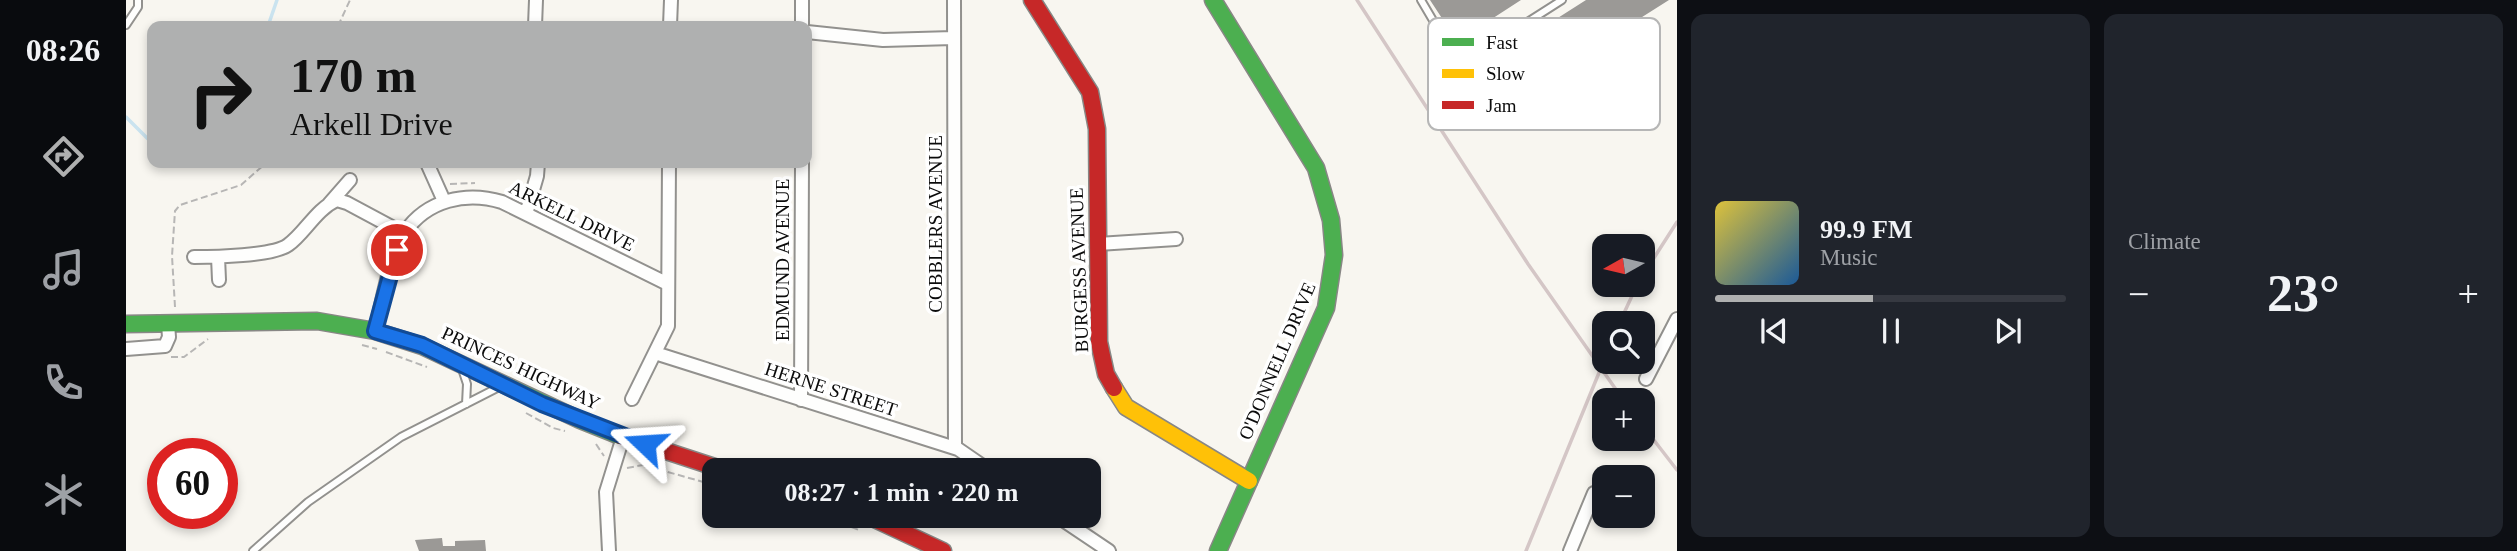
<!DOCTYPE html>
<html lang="en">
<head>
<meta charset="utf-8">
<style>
  :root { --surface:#171b24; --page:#20242c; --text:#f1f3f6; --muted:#9ea1a6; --line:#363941; --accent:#afb0b0 }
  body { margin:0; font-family:Georgia,serif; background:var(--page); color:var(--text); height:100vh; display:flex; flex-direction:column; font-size:26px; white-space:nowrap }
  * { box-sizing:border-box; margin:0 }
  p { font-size:23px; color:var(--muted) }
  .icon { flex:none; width:38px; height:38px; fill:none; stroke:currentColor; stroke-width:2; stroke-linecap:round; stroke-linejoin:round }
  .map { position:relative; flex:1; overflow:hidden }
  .panel { display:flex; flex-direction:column; gap:14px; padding:14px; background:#0d0f14; width:840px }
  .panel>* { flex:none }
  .guide { position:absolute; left:21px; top:21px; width:665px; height:147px; border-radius:14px; box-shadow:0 4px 10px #0003; background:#afb0b0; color:#111; overflow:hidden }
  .needle { width:46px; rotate:262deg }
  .tools { position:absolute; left:1466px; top:234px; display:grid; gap:14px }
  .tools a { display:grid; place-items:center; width:63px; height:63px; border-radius:14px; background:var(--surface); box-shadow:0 4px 10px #0003; font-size:35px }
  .speed { position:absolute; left:21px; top:438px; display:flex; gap:14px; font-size:35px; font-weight:700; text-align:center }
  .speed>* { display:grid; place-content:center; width:91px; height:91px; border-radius:50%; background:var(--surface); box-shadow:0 4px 10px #0003; line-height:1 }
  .speed .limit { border:10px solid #d22; background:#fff; color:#111 }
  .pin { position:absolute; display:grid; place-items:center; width:60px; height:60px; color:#fff; margin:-30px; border:4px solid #fff; border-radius:50%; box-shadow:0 2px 7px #0007 }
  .me { position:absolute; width:77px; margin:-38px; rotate:290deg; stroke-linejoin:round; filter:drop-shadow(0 0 5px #0008) }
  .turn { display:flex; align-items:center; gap:24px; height:147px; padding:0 28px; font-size:32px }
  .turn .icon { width:91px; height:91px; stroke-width:2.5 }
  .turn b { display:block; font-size:49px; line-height:60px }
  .big { font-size:52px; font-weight:800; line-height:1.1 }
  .panel .card { flex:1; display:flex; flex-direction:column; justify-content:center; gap:10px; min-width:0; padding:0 24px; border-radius:14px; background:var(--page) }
  .song { display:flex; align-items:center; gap:21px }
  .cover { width:84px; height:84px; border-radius:10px; background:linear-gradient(135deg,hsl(50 70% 55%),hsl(210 70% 35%)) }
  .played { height:7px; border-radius:4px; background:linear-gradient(90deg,var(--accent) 45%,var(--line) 45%) }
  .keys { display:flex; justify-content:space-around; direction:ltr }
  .heat { display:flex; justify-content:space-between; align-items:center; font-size:38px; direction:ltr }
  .panel .tiles { flex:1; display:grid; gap:14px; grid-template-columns:repeat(2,1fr) }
  .trip { position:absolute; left:576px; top:458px; width:399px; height:70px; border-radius:14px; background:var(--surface); box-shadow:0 4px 10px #0003; font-weight:800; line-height:70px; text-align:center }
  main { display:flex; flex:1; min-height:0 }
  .tab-bar { display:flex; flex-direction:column; width:126px; justify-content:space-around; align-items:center; background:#090b0e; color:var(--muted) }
  .tab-bar .icon { width:49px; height:49px }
  .tab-bar .selected { color:var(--accent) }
  .tab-bar b { font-size:32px; color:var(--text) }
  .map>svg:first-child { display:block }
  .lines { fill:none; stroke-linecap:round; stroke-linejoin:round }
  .stream { stroke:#cae3ef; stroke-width:3.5 }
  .building { fill:#9b9996 }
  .lane-casing { stroke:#92918e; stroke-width:10 }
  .street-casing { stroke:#92918e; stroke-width:16 }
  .fast-casing { stroke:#888785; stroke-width:19 }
  .slow-casing { stroke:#888785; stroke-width:19 }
  .jam-casing { stroke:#888785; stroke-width:19 }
  .path { stroke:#b7b6b5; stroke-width:2; stroke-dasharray:7 3.5; stroke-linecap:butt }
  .lane { stroke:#fefefd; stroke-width:6 }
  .street { stroke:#fefefd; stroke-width:12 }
  .fast { stroke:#4caf50; stroke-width:16 }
  .slow { stroke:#ffc107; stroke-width:16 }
  .jam { stroke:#c62828; stroke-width:16 }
  .rail { stroke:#d4c6c6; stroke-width:3.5 }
  .route-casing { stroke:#114b97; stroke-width:18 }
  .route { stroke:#1a73e8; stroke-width:12 }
  .labels { text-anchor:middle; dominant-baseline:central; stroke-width:7; stroke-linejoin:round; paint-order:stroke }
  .street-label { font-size:19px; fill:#0b0b0b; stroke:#fff }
  .key { fill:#fff; stroke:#b6b6b6; stroke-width:2 }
  .key-label { font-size:19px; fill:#0b0b0b }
</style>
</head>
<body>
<main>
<nav class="tab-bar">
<b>08:26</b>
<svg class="icon selected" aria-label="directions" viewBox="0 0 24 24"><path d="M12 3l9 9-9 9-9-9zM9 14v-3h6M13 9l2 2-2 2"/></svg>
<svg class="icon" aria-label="music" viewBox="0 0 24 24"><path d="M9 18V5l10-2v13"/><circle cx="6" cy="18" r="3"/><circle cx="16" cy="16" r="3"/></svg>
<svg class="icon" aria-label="phone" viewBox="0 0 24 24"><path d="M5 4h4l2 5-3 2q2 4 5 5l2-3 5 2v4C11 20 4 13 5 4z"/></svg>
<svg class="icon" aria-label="climate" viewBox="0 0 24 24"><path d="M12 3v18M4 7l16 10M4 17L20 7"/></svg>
</nav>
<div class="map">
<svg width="1551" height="551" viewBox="0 0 1551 551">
  <rect width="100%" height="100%" fill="#f8f6f0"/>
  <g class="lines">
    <!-- stream -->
    <path class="stream" d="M142,26l9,-26
      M0,117l26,26"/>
  </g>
  <!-- building -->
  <path class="building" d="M1304,0h91l-54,35 -8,-12 -10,6z
    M1460,0h83l-158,100 -24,-37z
    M316,538l1,8h12v-5l30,-1 1,11h-67l-4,-11z"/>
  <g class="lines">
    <!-- lane casing -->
    <g class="lane-casing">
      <path id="lane" d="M1295,0l30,51 17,9 94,-60
        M0,25l12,-18v-7
        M337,372l4,12 -1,20
        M127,551l55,-49 93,-65 100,-51"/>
    </g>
    <!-- street casing -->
    <g class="street-casing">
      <path id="street" d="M828,0l1,448
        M409,26l1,-26
        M544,26l1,-26
        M676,26v-26
        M681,32l76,8 70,-2
        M301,163l17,38
        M203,204l21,-24
        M400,214l11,-38 1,-13
        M972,244l78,-5
        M68,257c19,0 79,-1 94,-12 17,-12 28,-36 49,-45l10,3 56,30
        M92,257l1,23
        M249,331c7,-26 15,-78 30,-99 22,-32 61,-41 97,-30l166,82
        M0,349l39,-3 4,-9 -1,-13
        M529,353l303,96 32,22
        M1520,379l31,-60
        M506,399l36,-73 1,-163
        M675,400l1,-237
        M931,516l52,35
        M483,551l-3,-59 17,-55
        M1444,551l24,-58"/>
    </g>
    <!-- fast casing -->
    <g class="fast-casing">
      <path id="fast" d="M1087,0l103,168 15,52 3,35 -8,53 -108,243
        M0,324l191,-3 58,10 47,15 158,74 40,16"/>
    </g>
    <!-- slow casing -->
    <g class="slow-casing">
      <path id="slow" d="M988,388l12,19 123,74"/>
    </g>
    <!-- jam casing -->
    <g class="jam-casing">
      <path id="jam" d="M906,0l58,92 7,37 2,213 7,32 8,14
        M494,436l107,35
        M742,516l75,35"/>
    </g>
    <!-- path -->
    <path class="path" d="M212,26l12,-26
      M324,184l25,-1
      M49,307l-3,-51 3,-45 5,-6 61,-20 25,-22
      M236,345l15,4
      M260,352l41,15
      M45,357h13l24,-18
      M400,413l27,15 12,3
      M470,444l8,12
      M501,468l16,-3 71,20
      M696,516l37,14"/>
    <!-- lane -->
    <use href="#lane" class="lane"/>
    <!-- street -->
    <use href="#street" class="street"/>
    <!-- fast -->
    <use href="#fast" class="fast"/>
    <!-- slow -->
    <use href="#slow" class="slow"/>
    <!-- jam -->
    <use href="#jam" class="jam"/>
    <!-- rail -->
    <path class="rail" d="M1231,0l171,264 96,137
      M1517,275l34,-53
      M1493,324l18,-39
      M1517,426l34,44
      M1400,551l77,-188"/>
  </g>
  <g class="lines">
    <!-- route casing -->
    <g class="route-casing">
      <path id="route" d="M271,250l-22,81 47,14 120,59 103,40"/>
    </g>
    <!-- route -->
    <use href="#route" class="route"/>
  </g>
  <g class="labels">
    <!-- street labels -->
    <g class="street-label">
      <text transform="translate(446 216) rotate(26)">ARKELL DRIVE</text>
      <text transform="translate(809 224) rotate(-90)">COBBLERS AVENUE</text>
      <text transform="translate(656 260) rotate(-90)">EDMUND AVENUE</text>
      <text transform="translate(953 270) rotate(-92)">BURGESS AVENUE</text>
      <text transform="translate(1151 361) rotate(-67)">O'DONNELL DRIVE</text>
      <text transform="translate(395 368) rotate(25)">PRINCES HIGHWAY</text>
      <text transform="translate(705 389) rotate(18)">HERNE STREET</text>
    </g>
  </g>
  <!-- legend -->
  <rect x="1302" y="18" width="232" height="112" rx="10" class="key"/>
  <rect x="1316" y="38" width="32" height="8" fill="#4caf50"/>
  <rect x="1316" y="69" width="32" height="9" fill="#ffc107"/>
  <rect x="1316" y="101" width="32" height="8" fill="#c62828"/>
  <g class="key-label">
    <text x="1360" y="49">Fast</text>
    <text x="1360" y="80">Slow</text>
    <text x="1360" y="112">Jam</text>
  </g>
</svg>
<div class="tools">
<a><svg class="needle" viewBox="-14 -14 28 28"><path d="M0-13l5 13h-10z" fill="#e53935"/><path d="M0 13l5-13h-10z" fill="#9ea1a6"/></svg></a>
<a><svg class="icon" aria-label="search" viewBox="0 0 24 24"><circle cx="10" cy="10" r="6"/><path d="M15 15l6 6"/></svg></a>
<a>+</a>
<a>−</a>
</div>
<div class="speed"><div class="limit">60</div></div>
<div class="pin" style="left:271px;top:250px;background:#d93025"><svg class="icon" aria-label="arrive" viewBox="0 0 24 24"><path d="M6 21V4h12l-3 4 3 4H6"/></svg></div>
<svg class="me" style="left:519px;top:444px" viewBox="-20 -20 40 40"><path d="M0-17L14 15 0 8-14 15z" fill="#1a73e8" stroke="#fff" stroke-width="4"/></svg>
<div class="trip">08:27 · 1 min · 220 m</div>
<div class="guide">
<div class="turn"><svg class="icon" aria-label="right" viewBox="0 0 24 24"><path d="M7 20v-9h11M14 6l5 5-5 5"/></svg><div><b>170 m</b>Arkell Drive</div></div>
</div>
</div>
<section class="panel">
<div class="tiles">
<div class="card">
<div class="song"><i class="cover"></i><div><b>99.9 FM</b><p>Music</p></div></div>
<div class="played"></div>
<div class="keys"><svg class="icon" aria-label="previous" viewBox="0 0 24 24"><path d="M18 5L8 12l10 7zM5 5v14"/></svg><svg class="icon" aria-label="pause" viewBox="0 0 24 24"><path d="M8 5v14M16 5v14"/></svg><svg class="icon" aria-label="next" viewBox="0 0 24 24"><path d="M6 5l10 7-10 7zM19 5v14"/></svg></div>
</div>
<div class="card"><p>Climate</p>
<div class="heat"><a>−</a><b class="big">23°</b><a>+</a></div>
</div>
</div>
</section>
</main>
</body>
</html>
